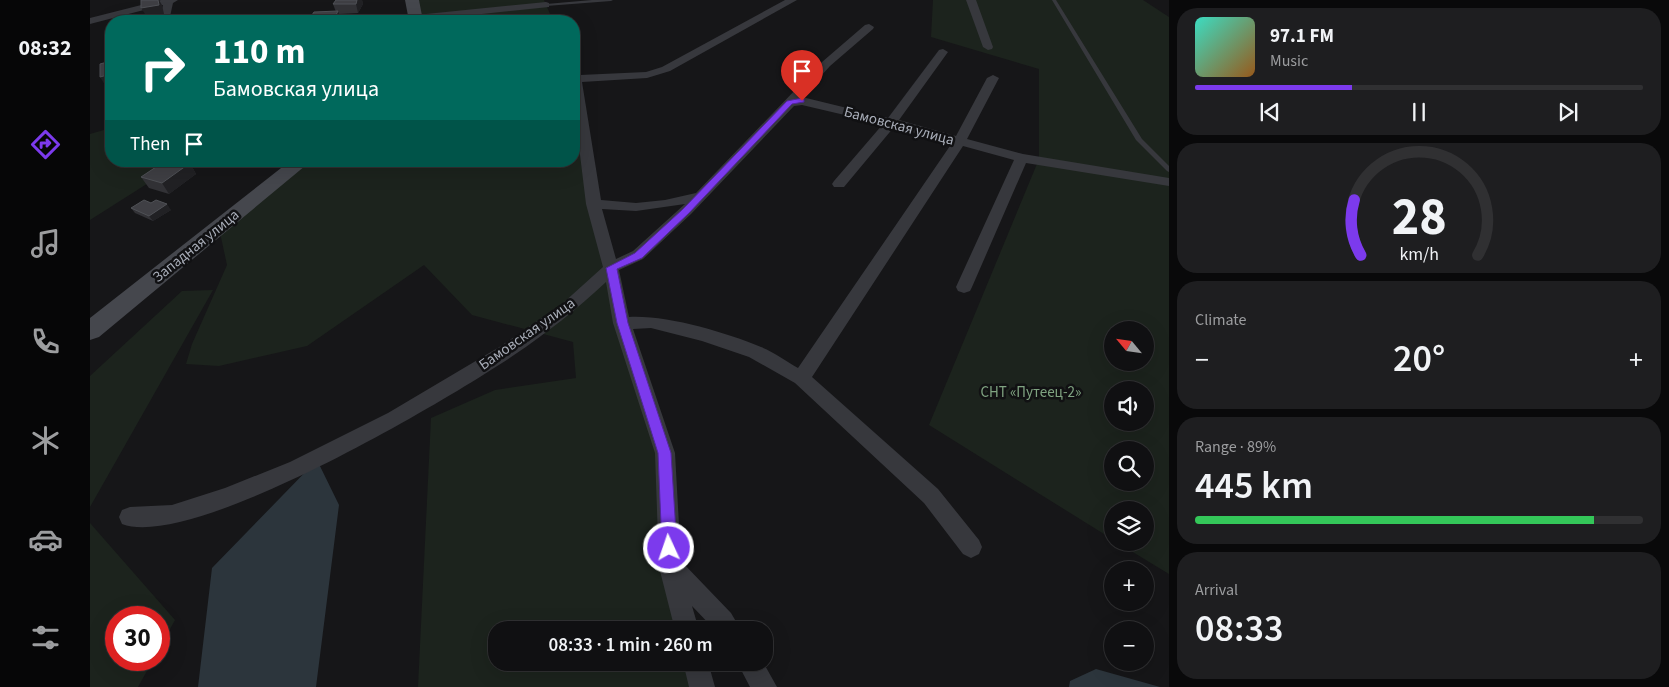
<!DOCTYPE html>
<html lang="en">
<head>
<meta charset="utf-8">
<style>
  :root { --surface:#101012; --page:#1e1e20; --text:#f1f3f6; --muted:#9c9d9f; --line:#303032; --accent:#7c3aed }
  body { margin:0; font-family:"Source Sans 3",sans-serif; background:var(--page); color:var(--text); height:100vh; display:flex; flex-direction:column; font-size:19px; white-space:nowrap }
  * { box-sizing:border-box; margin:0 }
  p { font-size:16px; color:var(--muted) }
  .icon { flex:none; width:28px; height:28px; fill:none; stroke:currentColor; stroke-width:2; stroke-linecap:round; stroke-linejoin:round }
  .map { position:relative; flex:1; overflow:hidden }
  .panel { display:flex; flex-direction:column; gap:8px; padding:8px; background:#09090a; width:500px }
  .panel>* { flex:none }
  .top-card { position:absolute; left:15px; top:15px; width:475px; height:152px; border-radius:20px; box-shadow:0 5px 20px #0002,0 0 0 1px var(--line); background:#00695c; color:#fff; overflow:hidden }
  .needle { width:32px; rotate:299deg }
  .buttons { position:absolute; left:1014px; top:321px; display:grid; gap:10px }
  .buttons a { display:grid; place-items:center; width:50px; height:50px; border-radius:50%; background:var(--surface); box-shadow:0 5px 20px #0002,0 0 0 1px var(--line); font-size:25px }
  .speed { position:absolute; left:15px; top:606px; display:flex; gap:10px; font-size:25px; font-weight:700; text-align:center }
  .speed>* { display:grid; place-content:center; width:65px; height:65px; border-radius:50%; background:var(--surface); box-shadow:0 5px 20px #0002,0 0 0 1px var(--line); line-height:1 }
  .speed .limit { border:8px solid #d22; background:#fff; color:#111 }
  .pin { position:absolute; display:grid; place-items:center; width:42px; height:42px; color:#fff; margin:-51px -21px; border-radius:50% 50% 50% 0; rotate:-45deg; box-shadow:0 0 5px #0007 }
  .pin .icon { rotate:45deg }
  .me { position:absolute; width:55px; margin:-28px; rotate:357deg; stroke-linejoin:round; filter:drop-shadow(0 0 4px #0008) }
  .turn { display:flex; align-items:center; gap:18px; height:105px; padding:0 25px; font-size:22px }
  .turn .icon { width:65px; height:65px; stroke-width:2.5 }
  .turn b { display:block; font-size:35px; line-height:42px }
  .then { display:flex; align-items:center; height:48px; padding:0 25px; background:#0003; gap:10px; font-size:19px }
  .big { font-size:38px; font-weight:600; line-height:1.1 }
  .panel .card { flex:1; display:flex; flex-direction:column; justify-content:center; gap:8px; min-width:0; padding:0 18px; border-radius:20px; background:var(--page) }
  .panel .dial { align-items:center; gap:0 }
  .dial svg { height:130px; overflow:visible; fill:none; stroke:var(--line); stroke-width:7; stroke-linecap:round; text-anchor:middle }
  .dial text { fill:var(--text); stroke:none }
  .song { display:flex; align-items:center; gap:15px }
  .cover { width:60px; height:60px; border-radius:8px; background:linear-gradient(135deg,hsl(170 70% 55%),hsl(30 70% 35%)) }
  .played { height:5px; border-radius:2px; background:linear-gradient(90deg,var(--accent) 35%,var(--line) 35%) }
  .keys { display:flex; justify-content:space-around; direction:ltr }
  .heat { display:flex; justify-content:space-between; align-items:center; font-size:28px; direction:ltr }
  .charge { height:8px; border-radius:4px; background:linear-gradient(90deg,#34c759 89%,var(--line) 0) }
  .trip { position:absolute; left:398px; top:621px; width:285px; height:50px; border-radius:20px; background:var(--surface); box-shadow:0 5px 20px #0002,0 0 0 1px var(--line); font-weight:600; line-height:50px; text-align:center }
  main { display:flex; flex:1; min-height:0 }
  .menu { display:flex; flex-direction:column; width:90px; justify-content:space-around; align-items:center; background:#060607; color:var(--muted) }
  .menu .icon { width:35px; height:35px }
  .menu .selected { color:var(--accent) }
  .menu b { font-size:22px; color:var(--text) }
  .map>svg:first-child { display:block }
  .green { fill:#1c231d; fill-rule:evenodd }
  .water { fill:#2c353c }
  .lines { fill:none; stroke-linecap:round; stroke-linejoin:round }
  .service { fill:#37383d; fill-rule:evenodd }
  .minor { fill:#37383d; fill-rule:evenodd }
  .secondary { fill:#45474d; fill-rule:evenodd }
  .wall { fill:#323236 }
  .shaded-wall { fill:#212124 }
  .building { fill:#3f3f44; stroke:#4f5156 }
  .route { fill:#7c3aed; stroke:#51269a }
  .labels { text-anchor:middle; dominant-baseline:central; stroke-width:5; stroke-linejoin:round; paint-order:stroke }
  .street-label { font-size:15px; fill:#a8adb8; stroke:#111113 }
  .park-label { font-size:15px; fill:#7fa381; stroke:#111113 }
</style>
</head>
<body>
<main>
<nav class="menu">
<b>08:32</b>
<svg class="icon selected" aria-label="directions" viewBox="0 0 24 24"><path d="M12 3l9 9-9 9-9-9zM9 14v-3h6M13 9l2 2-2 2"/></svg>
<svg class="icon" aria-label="music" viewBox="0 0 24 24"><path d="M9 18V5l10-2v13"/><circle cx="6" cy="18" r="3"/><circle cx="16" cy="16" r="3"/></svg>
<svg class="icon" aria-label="phone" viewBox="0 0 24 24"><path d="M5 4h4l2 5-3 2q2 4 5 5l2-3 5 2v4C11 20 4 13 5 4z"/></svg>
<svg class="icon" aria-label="climate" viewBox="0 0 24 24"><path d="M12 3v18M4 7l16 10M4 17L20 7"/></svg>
<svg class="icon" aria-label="car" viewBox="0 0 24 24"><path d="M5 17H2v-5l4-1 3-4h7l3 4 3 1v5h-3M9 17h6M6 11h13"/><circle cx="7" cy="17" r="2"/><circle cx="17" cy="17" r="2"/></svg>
<svg class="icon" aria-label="filters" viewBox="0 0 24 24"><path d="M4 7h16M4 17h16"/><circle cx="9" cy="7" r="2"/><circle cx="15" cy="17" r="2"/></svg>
</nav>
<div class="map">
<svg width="1079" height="687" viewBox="0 0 1079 687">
  <rect width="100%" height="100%" fill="#161618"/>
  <!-- green -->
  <path class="green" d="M322,0h132l9,21h-137z
    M843,0h210l26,17v557l-51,-31 27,-1v-32h-33v29l-183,-114 110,-266v-90l-108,-32zM1022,330h33v32h-33zM1022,390h33v32h-33zM1022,450h33v32h-33z
    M484,73l2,6 17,125 72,249 22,177h-191v32l199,1 7,24h-284l13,-269 64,-28 81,-12 -3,-36 -101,-27 -48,-50 -117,81 -88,20 -33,-2 6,-20 35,-79 -8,-37 83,-67h272z
    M21,128v33h72l-93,59v-86z
    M123,290l-123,217v-131l92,-85z
    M0,523l85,97 -16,29v-31h-43v42h37l-15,27h-48z"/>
  <!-- water -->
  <path class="water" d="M227,460l22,45 -23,182h-118l14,-119z
    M1006,669l64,18h-91l1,-6z"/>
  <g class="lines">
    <!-- service -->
    <path class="service" d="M502,0h21l-2,1 -65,5 -2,-1 2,-1z
      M962,0h4l86,139 27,27v6l-2,-1 -31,-31z"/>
    <!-- minor -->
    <path class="minor" d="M71,0h17l-5,3 -4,18h-10l4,-16 -73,19v-6z
      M695,0h12l-127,71 -23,7 -65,4 19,118 35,3 29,-3 31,-7 126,-131 43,-37 4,-1 5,3 -1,2 -43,37 -28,31 86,21 51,-68 4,-1 5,3 -49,68 57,16 31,-58 6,-3 6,3 -32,61 56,15 146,24v8l-143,-23 -54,124 -2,4 -6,2 -6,-2 -2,-4 58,-127 -51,-14 -151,231 126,112 41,51 3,7 -3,7 -8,4 -8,-4 -39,-51 -129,-120 -46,-26 -47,-16 -51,-13 -18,1 42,124 6,108 50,52 10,17h-26l-23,-24 7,24h-24l-16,-63 -4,-114 -42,-130 -7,-41c-29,27 -59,51 -92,73 -65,44 -321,196 -392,169l-3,-7 3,-7 8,-3 42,-2 53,-17 65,-26 98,-49 113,-67 61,-42 41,-37 -17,-63 -12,-99v-35l4,1 2,4 66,-3 16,-5zM712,105l81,19 -49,57 -2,3 2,3h10l50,-60 58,16 -154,225c-12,-7 -24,-16 -37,-21 -37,-15 -93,-32 -132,-30l-10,-47 24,-11 48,-45 103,-108zM595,204l-52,47 -17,8 -14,-50 34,2z
      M876,0h10l17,47 -1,2 -4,1 -5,-3z
      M456,2l3,1v4l-133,14 -5,-3 5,-3z
      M593,662h25l7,25h-26z
      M647,662h26l14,25h-27z"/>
    <!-- secondary -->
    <path class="secondary" d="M315,0h14l4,21h-14z
      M200,161h21l-212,176 -9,3v-22z"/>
  </g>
  <!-- wall -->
  <path class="wall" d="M246,0h26l1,4 -5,9 -19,1 3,7h-34l28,-9 -3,-8z
    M100,163l6,11 -27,20 -20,-6 -8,-11z
    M61,203l20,7 -18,11 -18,-8 -4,-5z"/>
  <!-- shaded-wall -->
  <path class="shaded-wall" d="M68,0h1l3,5 2,9 -17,3 -6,-9z
    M267,0h5l1,4 -5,9 -2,-9z
    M248,11l4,10h-9z
    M21,74v12l-4,2 -7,-11z
    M100,163l6,11 -27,20 -7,-11z
    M77,204l4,6 -18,11 -4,-5z"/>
  <!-- building -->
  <path class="building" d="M51,0h17l1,5 -18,3z
    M246,0h21l-1,4h-23z
    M248,11l-5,10h-25l6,-9z
    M21,61v13l-11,3v-13z
    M75,161h19l6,2 -28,20 -21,-6z
    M54,200l7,3 5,-3 11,4 -18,12 -18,-8z"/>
  <!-- route -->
  <path class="route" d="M712,98l2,1v3l-12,2 -103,109 -47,45 -25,11 11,54 43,130 6,95 -3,5 -5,2 -5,-2 -2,-5 -4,-95 -41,-130 -11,-55 29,-15 48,-44 104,-108z"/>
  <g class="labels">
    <!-- street labels -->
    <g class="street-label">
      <text transform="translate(809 126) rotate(15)">Бамовская улица</text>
      <text transform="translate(106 246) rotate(-39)">Западная улица</text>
      <text transform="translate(437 334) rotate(-35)">Бамовская улица</text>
    </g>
    <!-- park labels -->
    <g class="park-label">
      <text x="941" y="392">СНТ «Путеец-2»</text>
    </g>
  </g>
</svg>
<div class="buttons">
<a><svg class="needle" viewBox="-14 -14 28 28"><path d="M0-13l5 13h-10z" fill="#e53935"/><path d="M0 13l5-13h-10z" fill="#9c9d9f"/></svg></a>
<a><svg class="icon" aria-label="sound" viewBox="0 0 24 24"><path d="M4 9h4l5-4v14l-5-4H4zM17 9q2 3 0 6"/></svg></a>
<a><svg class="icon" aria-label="search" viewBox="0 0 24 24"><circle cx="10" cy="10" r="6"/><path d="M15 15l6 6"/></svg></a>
<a><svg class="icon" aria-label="layers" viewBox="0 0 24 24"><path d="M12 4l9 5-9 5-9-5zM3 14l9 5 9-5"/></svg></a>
<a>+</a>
<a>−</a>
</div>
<div class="speed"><div class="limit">30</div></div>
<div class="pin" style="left:712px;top:101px;background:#d93025"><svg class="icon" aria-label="arrive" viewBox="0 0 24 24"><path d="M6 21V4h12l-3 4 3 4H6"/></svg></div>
<svg class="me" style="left:579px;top:548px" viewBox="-20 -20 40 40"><circle r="17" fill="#7c3aed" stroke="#fff" stroke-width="3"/><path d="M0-11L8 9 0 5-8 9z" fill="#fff"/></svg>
<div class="trip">08:33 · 1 min · 260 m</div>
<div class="top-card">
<div class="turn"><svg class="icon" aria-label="right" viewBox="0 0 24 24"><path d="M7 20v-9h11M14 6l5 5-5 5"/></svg><div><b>110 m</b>Бамовская улица</div></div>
<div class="then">Then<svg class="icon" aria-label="arrive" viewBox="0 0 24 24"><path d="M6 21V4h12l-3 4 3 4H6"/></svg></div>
</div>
</div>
<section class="panel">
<div class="card">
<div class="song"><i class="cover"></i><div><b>97.1 FM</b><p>Music</p></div></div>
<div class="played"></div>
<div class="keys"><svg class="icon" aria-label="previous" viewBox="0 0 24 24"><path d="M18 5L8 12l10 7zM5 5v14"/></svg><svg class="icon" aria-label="pause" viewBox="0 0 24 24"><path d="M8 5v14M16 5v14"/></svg><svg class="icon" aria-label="next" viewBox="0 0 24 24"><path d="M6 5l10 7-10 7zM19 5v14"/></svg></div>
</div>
<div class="card dial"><svg viewBox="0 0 100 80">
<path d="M14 69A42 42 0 1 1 86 69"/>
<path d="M14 69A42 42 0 0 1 10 35" stroke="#7c3aed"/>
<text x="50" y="56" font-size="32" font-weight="700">28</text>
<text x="50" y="72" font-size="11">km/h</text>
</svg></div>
<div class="card"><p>Climate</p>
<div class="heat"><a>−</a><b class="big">20°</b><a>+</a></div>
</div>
<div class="card"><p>Range · 89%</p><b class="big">445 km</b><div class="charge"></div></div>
<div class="card"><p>Arrival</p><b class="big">08:33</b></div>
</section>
</main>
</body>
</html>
